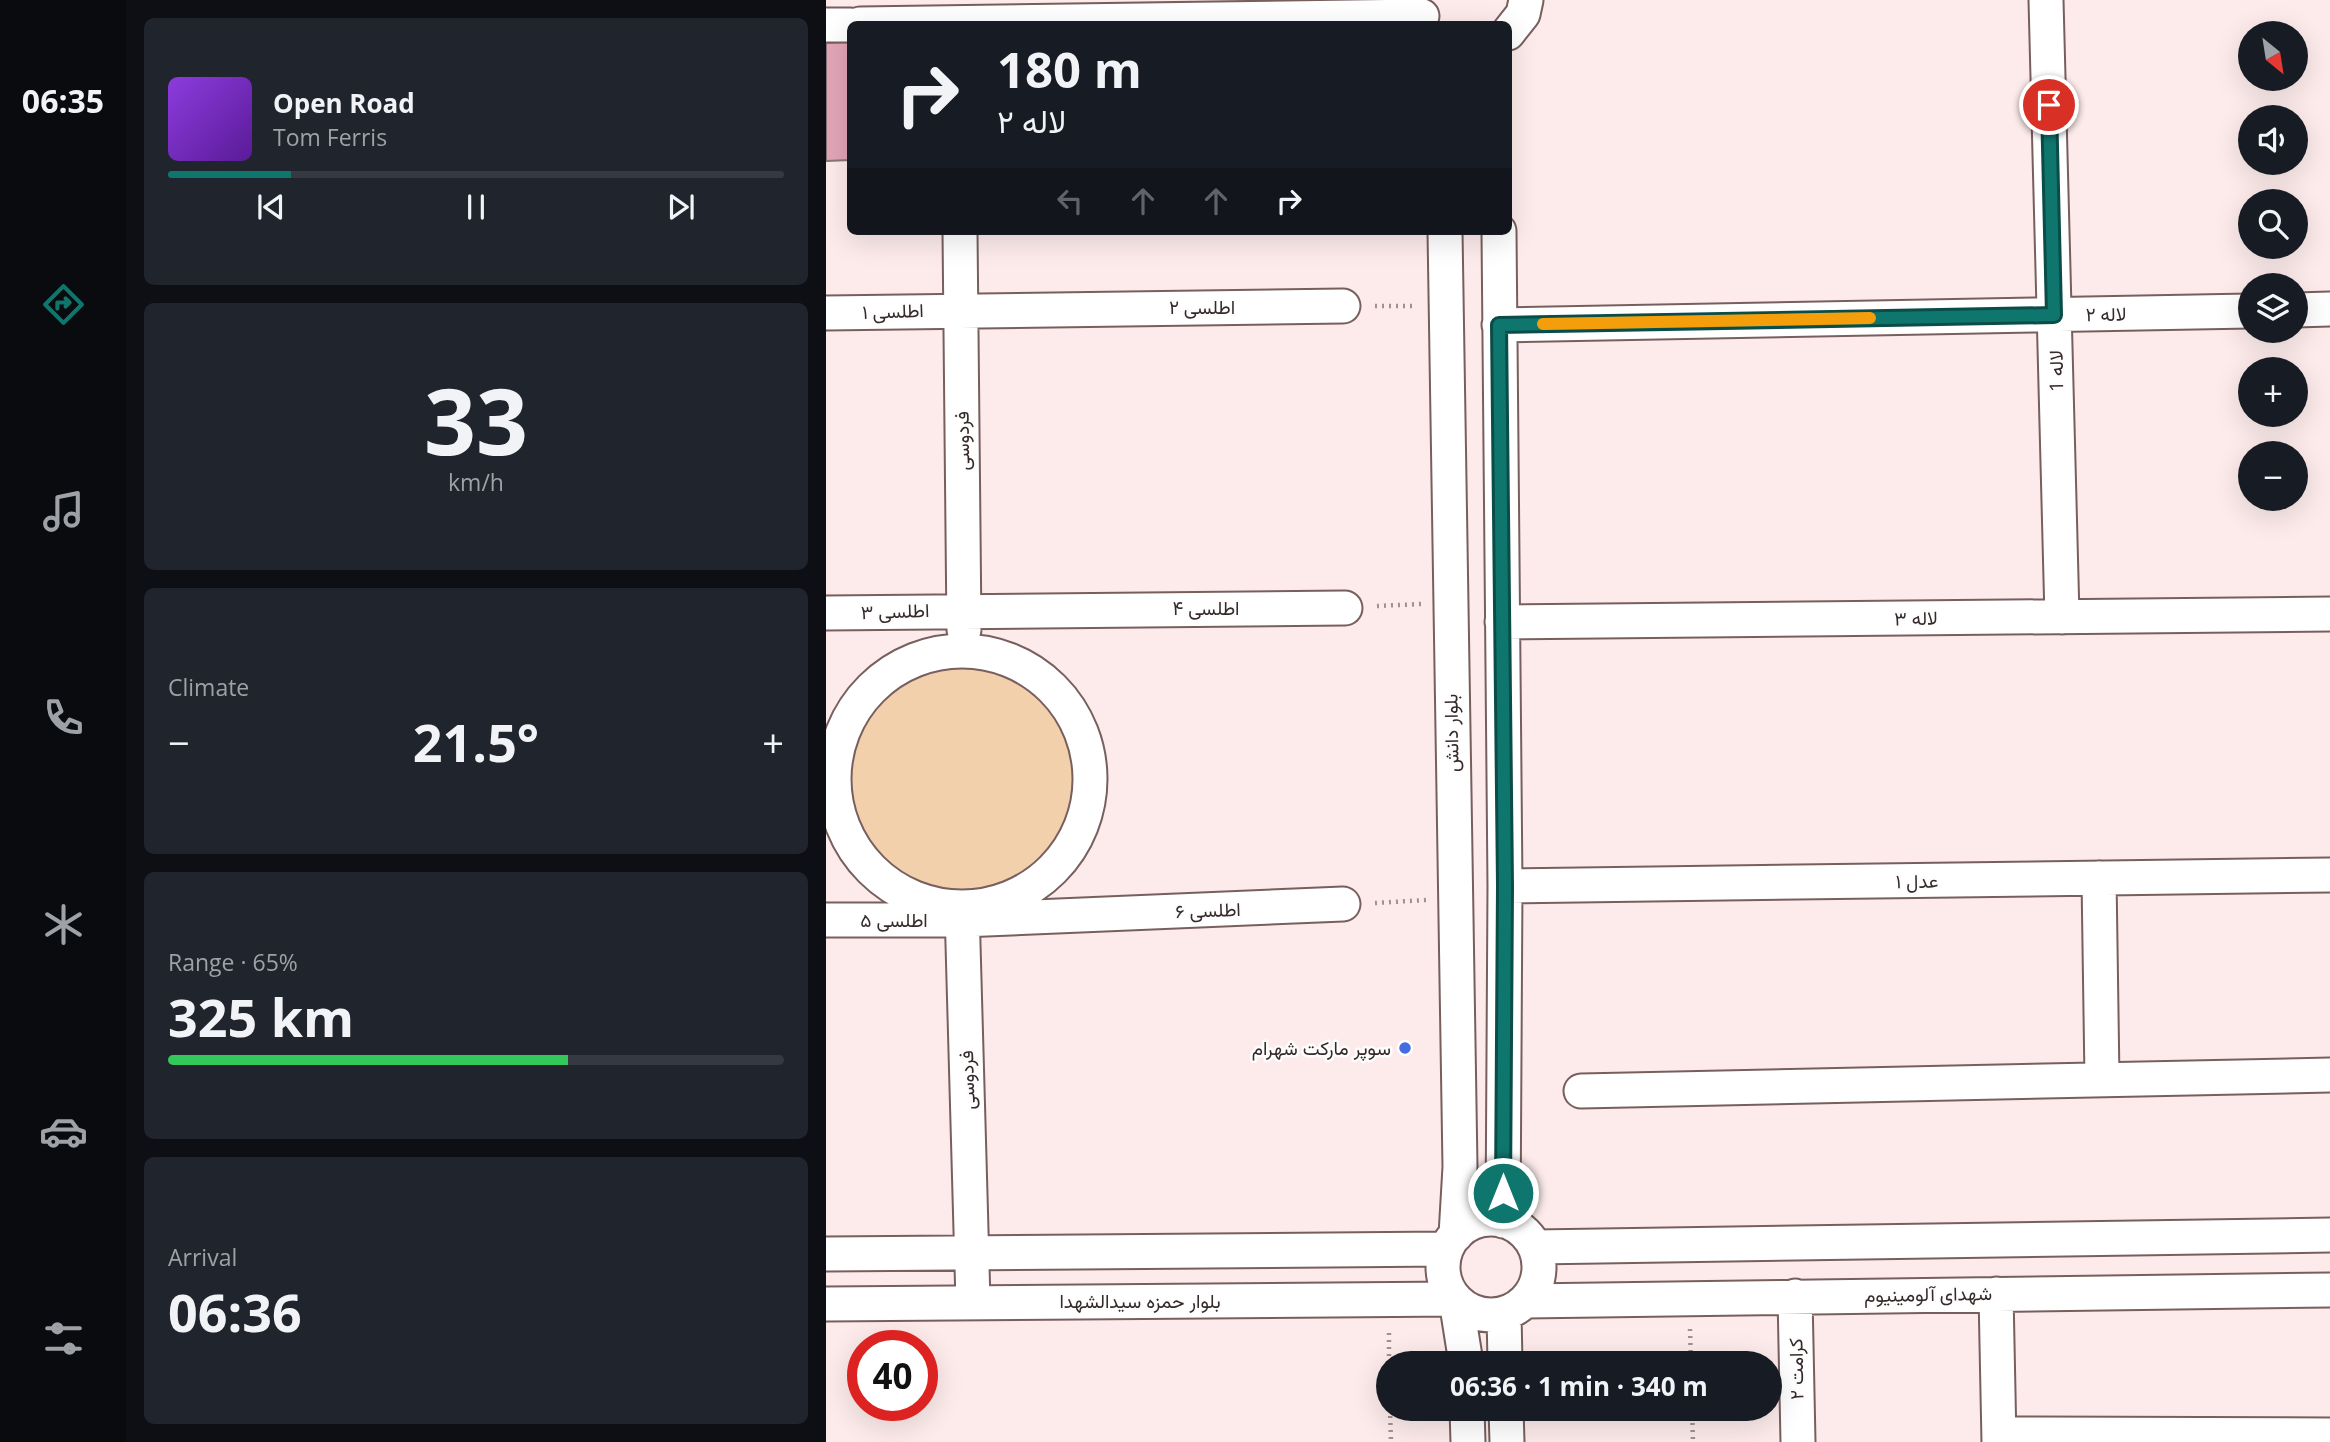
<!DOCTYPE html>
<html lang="en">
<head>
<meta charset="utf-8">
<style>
  :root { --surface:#171b24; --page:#20242c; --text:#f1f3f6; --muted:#9ea1a6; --line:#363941; --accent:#0f766e }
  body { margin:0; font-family:"Open Sans",Vazirmatn,sans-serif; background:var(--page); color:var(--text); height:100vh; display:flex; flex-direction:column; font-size:26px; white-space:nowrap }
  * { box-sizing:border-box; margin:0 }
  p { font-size:23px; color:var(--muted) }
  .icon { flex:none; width:38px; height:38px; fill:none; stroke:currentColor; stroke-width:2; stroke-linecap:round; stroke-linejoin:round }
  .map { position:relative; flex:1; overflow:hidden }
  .sheet { display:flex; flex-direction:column; gap:18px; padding:18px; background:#0d0f14; width:700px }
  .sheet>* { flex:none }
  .hud { position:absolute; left:21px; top:21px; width:665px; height:214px; border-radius:10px; box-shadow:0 7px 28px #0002; background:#171b24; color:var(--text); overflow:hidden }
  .needle { width:46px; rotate:150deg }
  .buttons { position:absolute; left:1412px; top:21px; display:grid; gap:14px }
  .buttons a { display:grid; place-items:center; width:70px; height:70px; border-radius:50%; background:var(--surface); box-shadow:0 7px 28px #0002; font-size:35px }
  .speed { position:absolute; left:21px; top:1330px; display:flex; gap:14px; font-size:35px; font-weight:700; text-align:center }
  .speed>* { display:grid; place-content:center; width:91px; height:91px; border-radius:50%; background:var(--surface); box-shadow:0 7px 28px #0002; line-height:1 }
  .speed .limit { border:10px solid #d22; background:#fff; color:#111 }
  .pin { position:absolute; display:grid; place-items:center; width:60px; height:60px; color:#fff; margin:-30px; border:4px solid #fff; border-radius:50%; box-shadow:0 2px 7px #0007 }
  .me { position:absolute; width:77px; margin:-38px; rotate:0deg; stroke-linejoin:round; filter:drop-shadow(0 0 5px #0008) }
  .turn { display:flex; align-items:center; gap:24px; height:147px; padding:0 35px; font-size:32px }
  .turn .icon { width:91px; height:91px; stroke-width:2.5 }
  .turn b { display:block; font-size:49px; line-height:60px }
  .lanes { display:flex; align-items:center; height:66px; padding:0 35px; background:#0003; justify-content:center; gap:35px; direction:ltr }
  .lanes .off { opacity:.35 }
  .big { font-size:52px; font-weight:700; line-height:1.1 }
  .sheet .tile { flex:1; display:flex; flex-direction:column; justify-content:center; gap:10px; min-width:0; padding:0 24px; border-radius:10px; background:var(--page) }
  .sheet .dial { align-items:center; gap:0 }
  .dial b { font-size:91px; line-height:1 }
  .song { display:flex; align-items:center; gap:21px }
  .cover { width:84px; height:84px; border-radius:10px; background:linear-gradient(135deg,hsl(270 70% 55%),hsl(270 70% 35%)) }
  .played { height:7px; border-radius:4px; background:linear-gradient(90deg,var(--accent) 20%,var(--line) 20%) }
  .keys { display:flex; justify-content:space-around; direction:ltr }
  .heat { display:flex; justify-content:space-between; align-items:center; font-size:38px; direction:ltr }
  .charge { height:10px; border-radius:5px; background:linear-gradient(90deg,#34c759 65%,var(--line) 0) }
  .trip { position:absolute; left:550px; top:1351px; width:406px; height:70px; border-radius:35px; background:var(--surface); box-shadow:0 7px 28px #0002; font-weight:700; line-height:70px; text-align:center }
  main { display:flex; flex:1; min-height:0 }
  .dock { display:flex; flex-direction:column; width:126px; justify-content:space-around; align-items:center; background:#090b0e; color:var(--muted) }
  .dock .icon { width:49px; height:49px }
  .dock .current { color:var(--accent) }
  .dock b { font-size:32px; color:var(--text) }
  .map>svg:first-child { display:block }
  .green { fill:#f1d0ab }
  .building { fill:#e2a5b7; stroke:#8b747a; stroke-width:2 }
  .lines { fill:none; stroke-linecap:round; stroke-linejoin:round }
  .minor-casing { stroke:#775f5e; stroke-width:37 }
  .path { stroke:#9f9190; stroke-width:4.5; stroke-dasharray:2 5; stroke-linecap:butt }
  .minor { stroke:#fff; stroke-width:33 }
  .route-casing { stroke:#0a4d48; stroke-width:18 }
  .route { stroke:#0f766e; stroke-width:12 }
  .slow { stroke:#f59e0b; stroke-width:12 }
  .poi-dot { fill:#446ee0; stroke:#fdfdfd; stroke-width:2.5 }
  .labels { text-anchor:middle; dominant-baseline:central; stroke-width:5; stroke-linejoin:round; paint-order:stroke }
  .street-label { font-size:19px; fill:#342a29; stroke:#fdfdfd }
  .poi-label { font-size:19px; fill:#342a29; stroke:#fdfdfd; text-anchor:end }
</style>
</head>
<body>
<main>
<nav class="dock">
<b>06:35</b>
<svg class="icon current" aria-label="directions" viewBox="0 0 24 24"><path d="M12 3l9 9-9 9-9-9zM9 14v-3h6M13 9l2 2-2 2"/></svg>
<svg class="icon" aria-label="music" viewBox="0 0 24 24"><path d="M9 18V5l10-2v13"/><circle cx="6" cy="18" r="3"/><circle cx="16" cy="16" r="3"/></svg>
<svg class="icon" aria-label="phone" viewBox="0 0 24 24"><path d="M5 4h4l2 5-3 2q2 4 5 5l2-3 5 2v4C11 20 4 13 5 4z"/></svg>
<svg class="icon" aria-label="climate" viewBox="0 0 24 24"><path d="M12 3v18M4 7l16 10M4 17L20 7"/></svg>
<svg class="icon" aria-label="car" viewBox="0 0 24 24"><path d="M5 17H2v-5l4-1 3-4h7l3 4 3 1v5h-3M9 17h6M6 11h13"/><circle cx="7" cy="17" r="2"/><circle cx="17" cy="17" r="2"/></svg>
<svg class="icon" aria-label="filters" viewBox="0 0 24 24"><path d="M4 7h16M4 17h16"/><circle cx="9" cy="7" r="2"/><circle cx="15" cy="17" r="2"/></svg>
</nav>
<section class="sheet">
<div class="tile">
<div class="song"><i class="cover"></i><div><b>Open Road</b><p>Tom Ferris</p></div></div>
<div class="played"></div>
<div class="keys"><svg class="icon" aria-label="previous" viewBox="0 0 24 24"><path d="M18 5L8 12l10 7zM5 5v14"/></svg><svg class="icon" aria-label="pause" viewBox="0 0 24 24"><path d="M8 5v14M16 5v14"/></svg><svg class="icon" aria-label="next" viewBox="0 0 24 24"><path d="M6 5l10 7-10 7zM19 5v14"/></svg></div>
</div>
<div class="tile dial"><b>33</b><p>km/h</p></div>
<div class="tile"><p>Climate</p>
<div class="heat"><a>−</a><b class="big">21.5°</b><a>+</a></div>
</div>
<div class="tile"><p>Range · 65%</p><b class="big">325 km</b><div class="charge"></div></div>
<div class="tile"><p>Arrival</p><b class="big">06:36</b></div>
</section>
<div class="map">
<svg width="1504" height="1442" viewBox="0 0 1504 1442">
  <rect width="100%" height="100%" fill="#fcebea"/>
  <!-- green -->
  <path class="green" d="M22 778a113 113 0 1 1 226 0a113 113 0 1 1-226 0Z"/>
  <!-- building -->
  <path class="building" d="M24,42v118l-24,1v-118z"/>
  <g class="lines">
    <!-- minor casing -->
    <g class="minor-casing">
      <path id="minor" d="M1220,0l16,617
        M34,24l562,-8
        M0,25h24
        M682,33l15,-19 3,-14
        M134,231l4,399
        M619,231l15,936 -4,68
        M673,231l6,655 -2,335
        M1470,310l34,-1
        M0,313l517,-7
        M673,325l751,-14
        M0,613l519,-5
        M676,622l828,-8
        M8 779a128 128 0 1 1 256 0a128 128 0 1 1-256 0Z
        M1273,878l3,201
        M679,886l825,-11
        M136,908l11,394
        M0,920h136l381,-16
        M755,1091l749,-16
        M617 1267a48 48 0 1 1 96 0a48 48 0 1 1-96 0Z
        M709,1247l795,-12
        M0,1254l620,-5
        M1170,1294l3,148
        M969,1296l3,146
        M630,1300l10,63
        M700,1301l804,-11
        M0,1304l629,-5
        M678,1313l1,50
        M641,1409l1,33
        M680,1409l1,33
        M1173,1434l331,1"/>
    </g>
    <!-- path -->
    <path class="path" d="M549,306h40
      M551,606l44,-2
      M549,903l51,-3
      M864,1329l1,34
      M563,1333v30
      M564,1409l1,33
      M866,1409l1,33"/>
    <!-- minor -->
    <use href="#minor" class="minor"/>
  </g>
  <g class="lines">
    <!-- route casing -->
    <g class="route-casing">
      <path id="route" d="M677,1193l2,-307 -6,-561 555,-10 -5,-210"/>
    </g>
    <!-- route -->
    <use href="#route" class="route"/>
    <!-- slow -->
    <path class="slow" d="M717,324l327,-6"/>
  </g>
  <!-- markers -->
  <circle class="poi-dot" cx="579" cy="1048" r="7"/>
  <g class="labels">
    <!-- street labels -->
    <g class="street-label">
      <text x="376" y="307">اطلسی ۲</text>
      <text transform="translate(67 311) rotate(-2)">اطلسی ۱</text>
      <text transform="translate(1280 314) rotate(-1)">لاله ۲</text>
      <text transform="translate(1230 371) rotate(-91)">لاله 1</text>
      <text transform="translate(136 441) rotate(-91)">فردوسی</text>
      <text x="380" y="608">اطلسی ۴</text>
      <text transform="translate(69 611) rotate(-2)">اطلسی ۳</text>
      <text transform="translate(1090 618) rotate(-1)">لاله ۳</text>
      <text transform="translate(625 733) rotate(-91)">بلوار دانش</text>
      <text transform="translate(1091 881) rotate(-1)">عدل ۱</text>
      <text transform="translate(382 910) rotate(-2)">اطلسی ۶</text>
      <text x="68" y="920">اطلسی ۵</text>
      <text transform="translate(141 1080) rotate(-92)">فردوسی</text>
      <text transform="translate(1102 1294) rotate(-1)">شهدای آلومینیوم</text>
      <text x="314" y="1301">بلوار حمزه سیدالشهدا</text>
      <text transform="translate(970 1369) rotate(-91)">کرامت ۲</text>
    </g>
    <!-- poi labels -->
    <g class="poi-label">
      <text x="565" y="1048">سوپر مارکت شهرام</text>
    </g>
  </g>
</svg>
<div class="buttons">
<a><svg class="needle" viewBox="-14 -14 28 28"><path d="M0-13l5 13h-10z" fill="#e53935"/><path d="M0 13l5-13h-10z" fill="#9ea1a6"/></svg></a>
<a><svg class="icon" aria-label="sound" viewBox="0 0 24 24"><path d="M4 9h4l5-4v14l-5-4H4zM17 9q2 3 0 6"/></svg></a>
<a><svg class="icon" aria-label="search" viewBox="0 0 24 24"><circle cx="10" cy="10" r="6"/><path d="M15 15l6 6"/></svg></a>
<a><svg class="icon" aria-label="layers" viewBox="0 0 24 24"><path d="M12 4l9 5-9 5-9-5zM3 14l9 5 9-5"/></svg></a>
<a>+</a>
<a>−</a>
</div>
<div class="speed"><div class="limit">40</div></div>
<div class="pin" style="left:1223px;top:105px;background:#d93025"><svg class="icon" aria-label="arrive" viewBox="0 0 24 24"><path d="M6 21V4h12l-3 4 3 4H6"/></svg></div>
<svg class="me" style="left:677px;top:1193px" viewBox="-20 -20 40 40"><circle r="17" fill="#0f766e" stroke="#fff" stroke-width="3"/><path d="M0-11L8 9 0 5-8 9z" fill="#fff"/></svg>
<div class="trip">06:36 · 1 min · 340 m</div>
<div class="hud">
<div class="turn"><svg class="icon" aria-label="right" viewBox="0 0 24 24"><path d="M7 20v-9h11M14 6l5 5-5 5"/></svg><div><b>180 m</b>لاله ۲</div></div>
<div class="lanes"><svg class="icon off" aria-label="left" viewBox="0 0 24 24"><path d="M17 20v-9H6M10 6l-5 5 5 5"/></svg><svg class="icon off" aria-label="ahead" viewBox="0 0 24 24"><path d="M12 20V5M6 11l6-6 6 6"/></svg><svg class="icon off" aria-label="ahead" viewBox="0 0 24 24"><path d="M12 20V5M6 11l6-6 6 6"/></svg><svg class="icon" aria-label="right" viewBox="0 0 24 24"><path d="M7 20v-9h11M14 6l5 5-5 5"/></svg></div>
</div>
</div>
</main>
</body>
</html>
